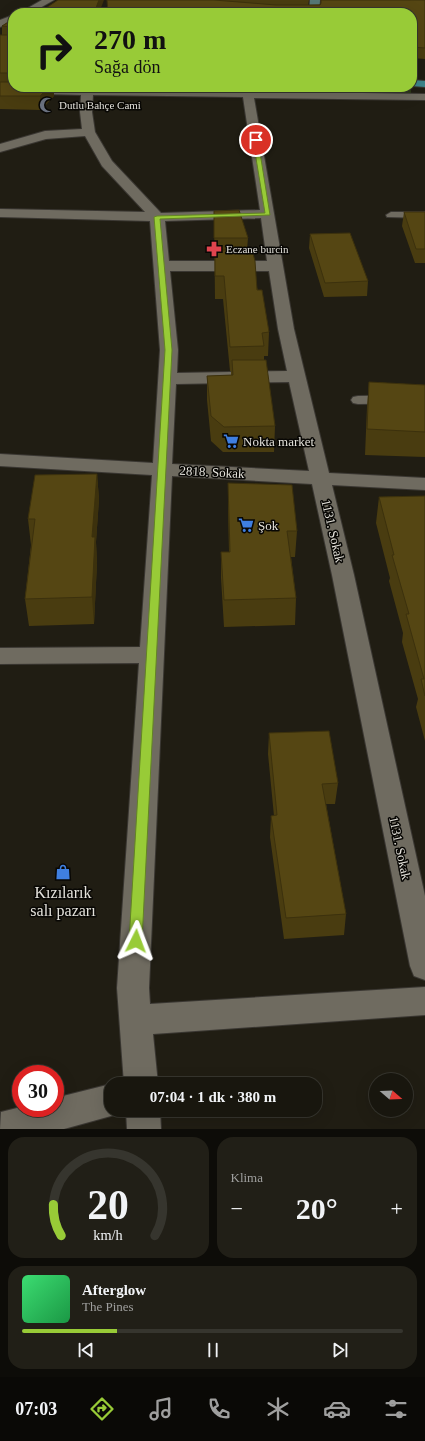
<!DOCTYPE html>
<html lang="tr">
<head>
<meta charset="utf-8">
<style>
  :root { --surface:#18160e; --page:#211f17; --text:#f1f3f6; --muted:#9f9f9e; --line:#36352e; --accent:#98cb37 }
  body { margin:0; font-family:"Times New Roman",serif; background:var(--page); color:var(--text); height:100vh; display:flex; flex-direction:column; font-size:15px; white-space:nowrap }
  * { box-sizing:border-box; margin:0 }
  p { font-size:13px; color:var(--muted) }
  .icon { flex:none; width:22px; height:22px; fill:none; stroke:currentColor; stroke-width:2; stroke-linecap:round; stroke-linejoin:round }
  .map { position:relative; height:1129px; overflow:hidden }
  .panel { display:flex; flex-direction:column; gap:8px; padding:8px; background:#0d0c08; flex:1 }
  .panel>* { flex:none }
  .top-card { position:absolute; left:8px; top:8px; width:409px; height:84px; border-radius:16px; box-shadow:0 4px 16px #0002,0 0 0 1px var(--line); background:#98cb37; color:#111; overflow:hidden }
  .needle { width:26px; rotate:109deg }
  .tools { position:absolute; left:369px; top:1073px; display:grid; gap:8px }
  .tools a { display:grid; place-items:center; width:44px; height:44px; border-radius:50%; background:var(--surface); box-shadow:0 4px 16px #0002,0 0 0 1px var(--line); font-size:20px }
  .speed { position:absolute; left:12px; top:1065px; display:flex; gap:8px; font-size:20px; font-weight:700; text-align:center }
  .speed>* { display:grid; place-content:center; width:52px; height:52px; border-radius:50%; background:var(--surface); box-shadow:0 4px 16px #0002,0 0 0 1px var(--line); line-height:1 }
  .speed .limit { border:6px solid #d22; background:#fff; color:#111 }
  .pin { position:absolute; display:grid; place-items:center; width:34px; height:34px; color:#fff; margin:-17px; border:2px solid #fff; border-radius:50%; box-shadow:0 1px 4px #0007 }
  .me { position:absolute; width:44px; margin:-22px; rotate:3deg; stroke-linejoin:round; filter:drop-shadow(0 0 3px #0008) }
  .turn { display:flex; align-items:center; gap:14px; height:84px; padding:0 20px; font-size:18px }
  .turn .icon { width:52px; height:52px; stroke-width:2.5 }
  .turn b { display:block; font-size:28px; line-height:34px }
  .big { font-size:30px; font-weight:700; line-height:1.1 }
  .panel .widget { flex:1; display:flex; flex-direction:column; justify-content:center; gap:6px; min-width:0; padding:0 14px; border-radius:16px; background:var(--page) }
  .panel .dial { align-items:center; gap:0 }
  .dial svg { height:104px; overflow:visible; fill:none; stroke:var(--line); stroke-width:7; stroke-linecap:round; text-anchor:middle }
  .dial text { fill:var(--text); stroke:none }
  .song { display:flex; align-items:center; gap:12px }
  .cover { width:48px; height:48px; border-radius:6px; background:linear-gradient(135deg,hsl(140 70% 55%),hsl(140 70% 35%)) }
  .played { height:4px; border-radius:2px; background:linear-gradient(90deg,var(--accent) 25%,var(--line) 25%) }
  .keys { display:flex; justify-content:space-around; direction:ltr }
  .heat { display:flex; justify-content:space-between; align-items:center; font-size:22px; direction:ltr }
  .panel .tiles { flex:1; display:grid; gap:8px; grid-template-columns:1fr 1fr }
  .widget:last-child { grid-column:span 2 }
  .trip { position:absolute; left:104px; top:1077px; width:218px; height:40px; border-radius:16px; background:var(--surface); box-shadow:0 4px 16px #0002,0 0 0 1px var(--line); font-weight:700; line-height:40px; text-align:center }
  .dock { display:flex; height:64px; justify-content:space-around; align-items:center; background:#0a0906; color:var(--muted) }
  .dock .icon { width:28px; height:28px }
  .dock .selected { color:var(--accent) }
  .dock b { font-size:18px; color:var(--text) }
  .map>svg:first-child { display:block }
  .green { fill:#2c3a16 }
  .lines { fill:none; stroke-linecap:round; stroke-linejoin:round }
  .lane-casing { stroke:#3a3732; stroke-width:2 }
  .street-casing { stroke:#3a3732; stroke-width:2 }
  .secondary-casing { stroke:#3a3732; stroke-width:2 }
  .primary-casing { stroke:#3a3732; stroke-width:2 }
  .lane { fill:#6f6b60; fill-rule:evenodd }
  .street { fill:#6f6b60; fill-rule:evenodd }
  .secondary { fill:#567875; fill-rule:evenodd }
  .primary { fill:#3d848b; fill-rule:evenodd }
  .wall { fill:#493c10 }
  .shaded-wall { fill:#3c310d }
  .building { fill:#554613; stroke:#3c310d }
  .route { fill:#98cb37; stroke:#638424 }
  .labels { text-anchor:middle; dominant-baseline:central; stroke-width:3; stroke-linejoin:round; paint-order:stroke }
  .far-poi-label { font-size:11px; fill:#e4e2db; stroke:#080704; text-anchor:start }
  .poi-label { font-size:13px; fill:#e4e2db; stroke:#080704; text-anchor:start }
  .street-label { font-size:13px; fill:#e4e2db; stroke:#080704 }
  .near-poi-label { font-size:16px; fill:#e4e2db; stroke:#080704 }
</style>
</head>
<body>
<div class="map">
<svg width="425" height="1129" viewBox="0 0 425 1129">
  <rect width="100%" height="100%" fill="#201d13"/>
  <!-- green -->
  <path class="green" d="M81,87h305l25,1v6z"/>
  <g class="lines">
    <!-- lane casing -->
    <g class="lane-casing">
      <path id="lane" d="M391,212h34v6l-38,-1 -1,-2z
        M425,395v8l-67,1 -5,-1 -2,-3 2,-3 5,-1z"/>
    </g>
    <!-- street casing -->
    <g class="street-casing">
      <path id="street" d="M42,0h12l-23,13h-12z
        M13,15v7l-13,5v-7z
        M0,87l425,7v6l-171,-2 40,231 35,144 96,5v12l-93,-5 22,90 71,321v84l-11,-4 -4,-10 -78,-391 -20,-91 -140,-8 -23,512 1,16 275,-17v28l-272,19 5,50h-34l-7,-96 22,-325 -139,1v-16l140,-1 12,-172 -152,-9v-12l153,9 7,-113 -10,-129 -150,-4v-8l145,3 -43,-46 -17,-30 -39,3 -46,13v-8l45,-13 37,-2 -2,-17 1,-17 -81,-2zM93,95l150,2 17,113 -99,3 -49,-52 -17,-29 -3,-20zM261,218l6,43h-98l-4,-40zM170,271h99l9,58 9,42 -110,2 1,-23zM289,382l20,89 -137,-7 4,-80z
        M111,1084v26h13l-1,2 -12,4 -47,13h-64l1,-17 20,-5v1h34v-10z
        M126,1110h34l1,19h-34z"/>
    </g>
    <!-- secondary casing -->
    <g class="secondary-casing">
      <path id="secondary" d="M310,0h10l-1,13h-10z"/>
    </g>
    <!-- primary casing -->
    <g class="primary-casing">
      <path id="primary" d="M412,80l13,1v6l-13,-1z"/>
    </g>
    <!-- lane -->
    <use href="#lane" class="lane"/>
    <!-- street -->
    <use href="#street" class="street"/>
    <!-- secondary -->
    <use href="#secondary" class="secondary"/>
    <!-- primary -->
    <use href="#primary" class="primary"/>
  </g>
  <!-- wall -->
  <path class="wall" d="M107,0h202l-1,5 117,-5v59l-13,-1v-45z
    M13,19v68l41,9 -13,14 -41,-1v-74h2v-9z
    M214,211l34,27 -1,12 22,82 -1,24h-4v4l11,66 -1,26h-51l-12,-11 -4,-41v-24l24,-1v-4h-1l-7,-72h-8z
    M404,212h21v51h-10l-13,-37z
    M310,234l58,47 -1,15 -43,1 -15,-49z
    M369,382l56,3v72l-60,-2 2,-48z
    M97,474l2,25 -3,43 1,21 -3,61 -65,2 -4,-27 6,-54 -3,-26z
    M228,483l69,48 -2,26h-4l5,41 -1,27 -71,2 -3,-49v-26h8l-1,-43z
    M425,496v245l-9,-34 2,-8 -16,-57 1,-9 -14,-52 1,-3 -14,-55 3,-26z
    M269,733l69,50 -3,21h-9l20,110 -2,21 -60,4 -14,-102 1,-21h3l-6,-62z"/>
  <!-- shaded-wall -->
  <path class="shaded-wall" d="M99,0h5l-5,13h-5z
    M49,87h5v9l-13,14 -1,-14z
    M97,474l2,25 -3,43 1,21 -3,61 -2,-27v-60z"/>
  <!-- building -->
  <path class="building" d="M58,0h41l-5,13h-72l5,-3 13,2z
    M107,0h107l62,5h44l1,-2v-3h104v48l-13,-1v-34h-304z
    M13,19v54h-13v-38h13v-8l-11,-1z
    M0,82h13v5h36l-9,9h-40z
    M239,210l9,28h-34v-27z
    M404,212h21v37h-9z
    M350,233l18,48 -43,2 -15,-49z
    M215,250h37l3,11 2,29h5l7,42 -7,1 2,13 -34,1 -6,-71h-9z
    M232,360h34l9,66 -51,1 -13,-11 -4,-40 26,-1z
    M369,382l56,3v47l-58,-3z
    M97,474l-5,63h3l-3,60 -67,2 10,-80h-7l7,-44z
    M228,483l64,2 5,46h-10l9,67 -72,2 -3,-48h9z
    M425,496v200l-4,-17h3l-18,-65h3l-17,-59h2l-15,-58z
    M329,731l9,52 -16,1 24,130 -60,4 -15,-102 6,-1 -8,-82z"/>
  <!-- route -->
  <path class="route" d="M256,138l2,2 12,75 -110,4 12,131 -30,591 -2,3 -4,2 -5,-2 -2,-3 36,-591 -11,-133 3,-1 108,-3 -12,-73z"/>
  <!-- icons -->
  <defs>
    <g id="mosque-bare" transform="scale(1.2)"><path d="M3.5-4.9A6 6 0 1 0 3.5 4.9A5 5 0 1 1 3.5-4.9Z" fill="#6b7280" stroke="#080704" stroke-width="2.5" paint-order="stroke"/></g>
    <g id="pharmacy-bare" transform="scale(1.2)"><path d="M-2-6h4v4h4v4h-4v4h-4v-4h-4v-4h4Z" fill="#e0444e" stroke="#080704" stroke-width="2.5" paint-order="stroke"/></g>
    <g id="supermarket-bare" transform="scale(1.2)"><path d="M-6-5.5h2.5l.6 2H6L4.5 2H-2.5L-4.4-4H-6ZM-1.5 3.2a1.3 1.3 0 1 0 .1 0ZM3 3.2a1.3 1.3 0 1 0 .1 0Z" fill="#3f7fe0" stroke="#080704" stroke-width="2.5" paint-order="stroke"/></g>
    <g id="shop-bare" transform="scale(1.2)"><path d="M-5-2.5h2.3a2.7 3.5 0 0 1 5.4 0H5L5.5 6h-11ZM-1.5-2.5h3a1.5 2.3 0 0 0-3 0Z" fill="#3f7fe0" stroke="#080704" stroke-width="2.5" paint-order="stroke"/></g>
  </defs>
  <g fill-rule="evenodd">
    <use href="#mosque-bare" x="47" y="105"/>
    <use href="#pharmacy-bare" x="214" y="249"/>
    <use href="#supermarket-bare" x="231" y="441"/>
    <use href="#supermarket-bare" x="246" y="525"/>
    <use href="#shop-bare" x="63" y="872"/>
  </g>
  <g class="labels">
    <!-- far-poi labels -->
    <g class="far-poi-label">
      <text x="59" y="105">Dutlu Bahçe Cami</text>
      <text x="226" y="249">Eczane burcin</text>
    </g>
    <!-- poi labels -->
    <g class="poi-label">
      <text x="243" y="441">Nokta market</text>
      <text x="258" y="525">Şok</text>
    </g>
    <!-- street labels -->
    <g class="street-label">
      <text transform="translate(212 472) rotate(3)">2818. Sokak</text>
      <text transform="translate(333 531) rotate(77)">1131. Sokak</text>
      <text transform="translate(400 848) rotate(78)">1131. Sokak</text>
    </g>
    <!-- near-poi labels -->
    <g class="near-poi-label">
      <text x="63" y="892">Kızılarık<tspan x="63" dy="18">salı pazarı</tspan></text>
    </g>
  </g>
</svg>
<div class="tools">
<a><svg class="needle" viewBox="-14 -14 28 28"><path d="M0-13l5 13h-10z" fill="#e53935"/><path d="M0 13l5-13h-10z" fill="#9f9f9e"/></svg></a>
</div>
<div class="speed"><div class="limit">30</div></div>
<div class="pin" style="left:256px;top:140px;background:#d93025"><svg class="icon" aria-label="arrive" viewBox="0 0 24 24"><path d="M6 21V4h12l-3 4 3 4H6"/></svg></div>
<svg class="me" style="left:136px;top:941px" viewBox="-20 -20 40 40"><path d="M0-17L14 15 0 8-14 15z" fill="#98cb37" stroke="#fff" stroke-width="4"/></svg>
<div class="trip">07:04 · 1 dk · 380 m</div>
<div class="top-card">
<div class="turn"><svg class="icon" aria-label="right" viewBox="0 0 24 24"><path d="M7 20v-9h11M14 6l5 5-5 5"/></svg><div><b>270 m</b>Sağa dön</div></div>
</div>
</div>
<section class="panel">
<div class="tiles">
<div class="widget dial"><svg viewBox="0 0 100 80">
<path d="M14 69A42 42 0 1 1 86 69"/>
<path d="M14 69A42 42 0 0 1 8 45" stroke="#98cb37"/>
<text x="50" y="56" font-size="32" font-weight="700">20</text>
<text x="50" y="72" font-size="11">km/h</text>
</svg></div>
<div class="widget"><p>Klima</p>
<div class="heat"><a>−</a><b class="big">20°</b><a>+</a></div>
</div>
<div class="widget">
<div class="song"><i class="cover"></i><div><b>Afterglow</b><p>The Pines</p></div></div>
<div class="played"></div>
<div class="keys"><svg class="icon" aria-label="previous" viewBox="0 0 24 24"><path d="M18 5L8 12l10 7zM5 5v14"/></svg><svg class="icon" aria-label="pause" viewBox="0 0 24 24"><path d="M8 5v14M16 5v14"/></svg><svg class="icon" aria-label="next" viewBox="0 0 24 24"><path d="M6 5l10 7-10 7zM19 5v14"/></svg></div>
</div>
</div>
</section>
<nav class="dock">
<b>07:03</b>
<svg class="icon selected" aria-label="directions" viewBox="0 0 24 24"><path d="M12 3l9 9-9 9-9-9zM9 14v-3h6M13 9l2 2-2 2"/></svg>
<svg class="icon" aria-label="music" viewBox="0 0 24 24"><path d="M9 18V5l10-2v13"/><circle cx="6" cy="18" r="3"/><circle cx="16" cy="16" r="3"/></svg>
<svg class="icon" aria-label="phone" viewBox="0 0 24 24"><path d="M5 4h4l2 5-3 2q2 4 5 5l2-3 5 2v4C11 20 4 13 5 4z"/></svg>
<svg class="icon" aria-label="climate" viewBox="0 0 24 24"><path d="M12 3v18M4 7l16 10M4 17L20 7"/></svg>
<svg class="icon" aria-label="car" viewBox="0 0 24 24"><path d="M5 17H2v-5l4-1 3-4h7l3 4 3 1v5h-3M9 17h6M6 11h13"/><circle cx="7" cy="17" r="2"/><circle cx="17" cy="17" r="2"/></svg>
<svg class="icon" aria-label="filters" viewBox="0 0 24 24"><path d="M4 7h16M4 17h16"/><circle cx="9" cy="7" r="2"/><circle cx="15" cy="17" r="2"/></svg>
</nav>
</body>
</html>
